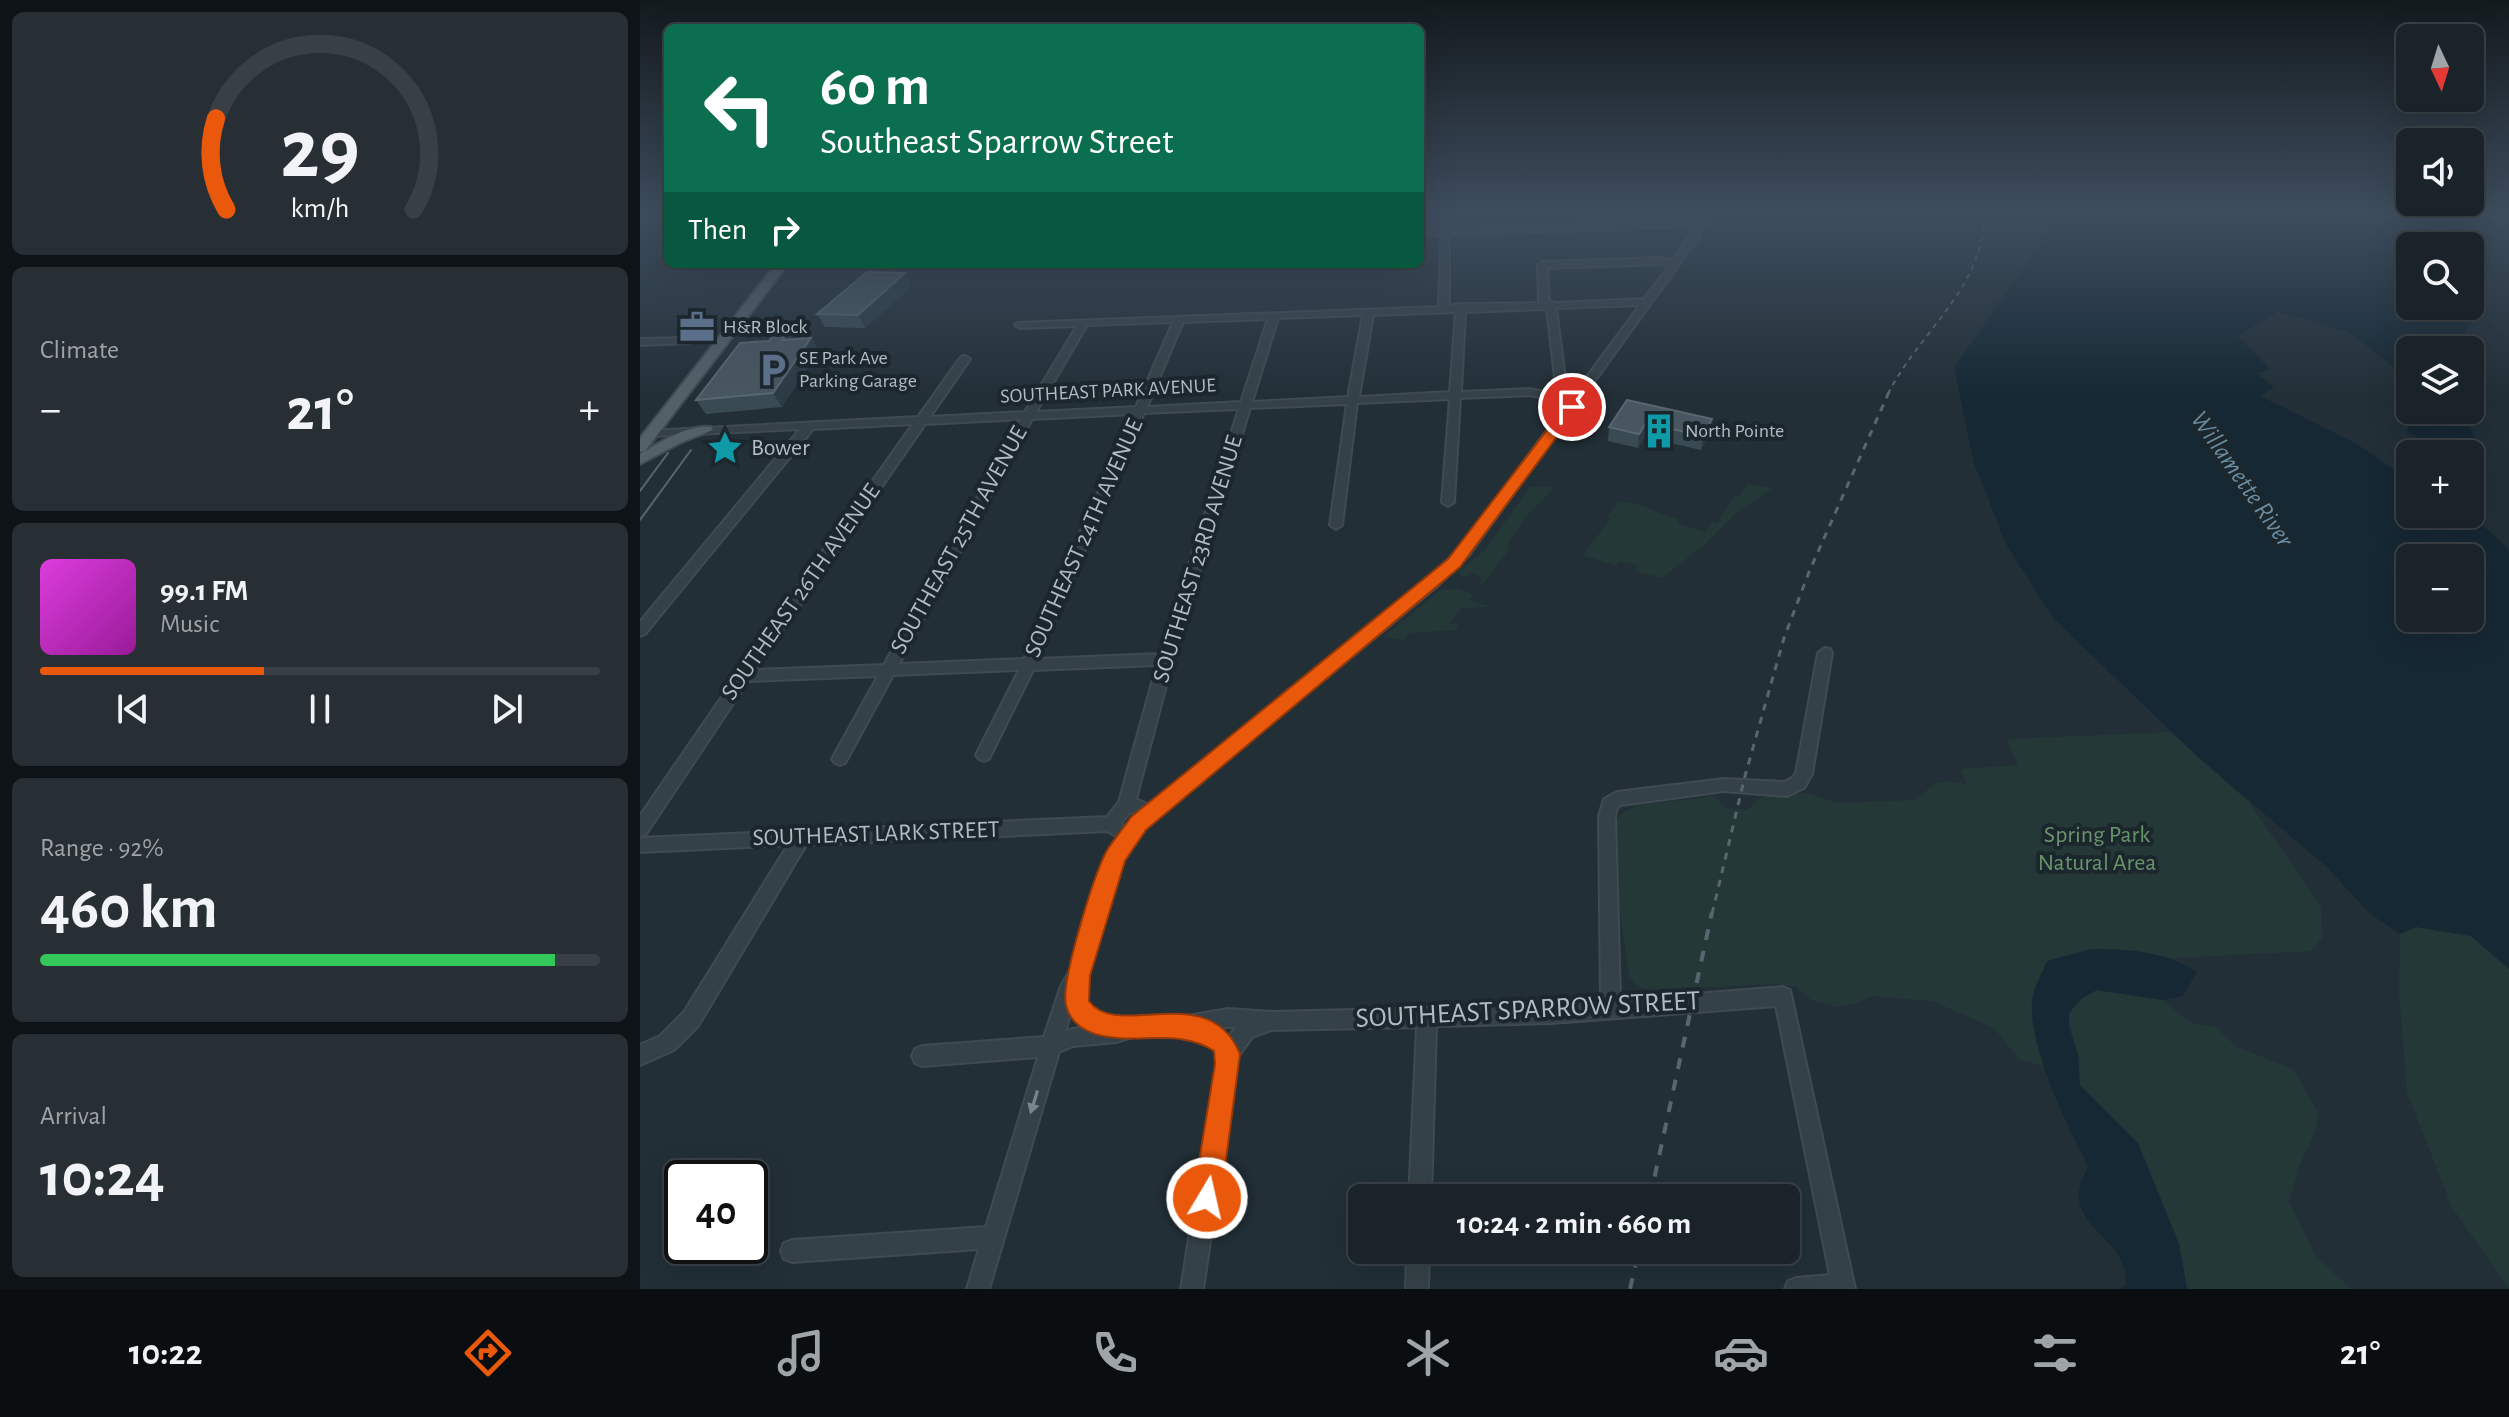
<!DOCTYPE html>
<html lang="en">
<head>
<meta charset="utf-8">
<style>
  :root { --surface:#1a2329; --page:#272f35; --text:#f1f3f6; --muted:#9fa4a8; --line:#384046; --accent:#ea580c }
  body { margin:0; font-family:"Alegreya Sans",sans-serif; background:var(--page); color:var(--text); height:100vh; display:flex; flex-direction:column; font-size:30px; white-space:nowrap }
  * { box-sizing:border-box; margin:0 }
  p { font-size:26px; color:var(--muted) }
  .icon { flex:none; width:44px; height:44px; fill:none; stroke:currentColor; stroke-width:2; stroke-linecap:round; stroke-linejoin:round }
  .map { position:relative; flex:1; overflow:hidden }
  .side { display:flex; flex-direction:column; gap:12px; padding:12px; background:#0e1317; width:640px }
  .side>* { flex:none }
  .banner { position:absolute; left:24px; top:24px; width:760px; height:244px; border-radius:12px; box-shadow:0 8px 32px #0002,0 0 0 2px var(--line); background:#0b6e4f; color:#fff; overflow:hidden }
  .needle { width:52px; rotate:176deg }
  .buttons { position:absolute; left:1756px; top:24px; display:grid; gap:16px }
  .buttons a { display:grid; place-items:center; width:88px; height:88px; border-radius:12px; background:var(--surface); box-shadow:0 8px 32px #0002,0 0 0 2px var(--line); font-size:40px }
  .speed { position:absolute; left:24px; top:1160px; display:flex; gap:16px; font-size:40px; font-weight:700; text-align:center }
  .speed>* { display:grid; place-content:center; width:104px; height:104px; border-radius:50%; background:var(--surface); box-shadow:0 8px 32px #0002,0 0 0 2px var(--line); line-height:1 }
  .speed .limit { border:4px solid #111; border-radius:12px; background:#fff; color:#111 }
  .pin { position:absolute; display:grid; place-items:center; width:68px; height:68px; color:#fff; margin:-34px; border:4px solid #fff; border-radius:50%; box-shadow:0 2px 8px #0007 }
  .me { position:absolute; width:88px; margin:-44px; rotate:9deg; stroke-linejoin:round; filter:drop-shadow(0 0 6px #0008) }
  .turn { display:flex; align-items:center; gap:28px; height:168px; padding:0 24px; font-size:36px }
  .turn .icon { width:104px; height:104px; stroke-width:2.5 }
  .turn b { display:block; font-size:56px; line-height:68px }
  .then { display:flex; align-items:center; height:76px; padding:0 24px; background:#0003; gap:16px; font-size:30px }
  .big { font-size:60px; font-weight:700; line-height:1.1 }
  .side .widget { flex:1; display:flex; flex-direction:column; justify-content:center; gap:12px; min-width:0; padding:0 28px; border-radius:12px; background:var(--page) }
  .side .dial { align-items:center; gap:0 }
  .dial svg { height:208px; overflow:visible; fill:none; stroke:var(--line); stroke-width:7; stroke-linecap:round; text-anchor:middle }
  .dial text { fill:var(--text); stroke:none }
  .song { display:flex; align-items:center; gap:24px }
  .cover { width:96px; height:96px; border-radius:12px; background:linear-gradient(135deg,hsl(300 70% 55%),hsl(300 70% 35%)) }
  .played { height:8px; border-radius:4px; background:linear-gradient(90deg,var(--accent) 40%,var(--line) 40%) }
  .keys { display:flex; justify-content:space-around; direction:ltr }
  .heat { display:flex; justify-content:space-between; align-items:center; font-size:44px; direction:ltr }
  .charge { height:12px; border-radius:6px; background:linear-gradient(90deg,#34c759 92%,var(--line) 0) }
  .trip { position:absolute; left:708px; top:1184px; width:452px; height:80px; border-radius:12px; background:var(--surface); box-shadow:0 8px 32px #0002,0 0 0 2px var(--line); font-weight:700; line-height:80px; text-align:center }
  .dock { display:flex; height:128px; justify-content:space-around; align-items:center; background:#0a0e10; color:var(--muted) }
  .dock .icon { width:56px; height:56px }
  .dock .active { color:var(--accent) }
  .dock b { font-size:36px; color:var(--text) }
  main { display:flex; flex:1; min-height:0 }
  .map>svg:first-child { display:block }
  .green { fill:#243937 }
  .water { fill:#162834; fill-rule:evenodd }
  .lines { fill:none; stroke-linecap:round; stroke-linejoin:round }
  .minor-casing { stroke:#3f4a51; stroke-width:4 }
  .major-casing { stroke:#3f4a51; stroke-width:4 }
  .minor { fill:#354148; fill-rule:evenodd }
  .major { fill:#536068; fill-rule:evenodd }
  .tram { stroke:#57666f; stroke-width:2 }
  .rail-far2 { stroke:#57666f; stroke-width:2; stroke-dasharray:5 5; stroke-linecap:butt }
  .rail-far1 { stroke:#57666f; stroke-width:3; stroke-dasharray:7 7; stroke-linecap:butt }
  .rail { stroke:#57666f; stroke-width:4; stroke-dasharray:11 11; stroke-linecap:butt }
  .wall { fill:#3a4a53 }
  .shaded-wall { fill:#2b3a43 }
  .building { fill:#475660; stroke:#57666f; stroke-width:2 }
  .oneway { fill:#79858c }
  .route { fill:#ea580c; stroke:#983908; stroke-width:2 }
  .labels { text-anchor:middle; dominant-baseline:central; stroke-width:8; stroke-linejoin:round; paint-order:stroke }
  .far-poi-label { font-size:20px; fill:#b0bcc4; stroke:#1b262d; text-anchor:start }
  .far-street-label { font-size:20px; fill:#b0bcc4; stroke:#1b262d }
  .poi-label { font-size:24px; fill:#b0bcc4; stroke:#1b262d; text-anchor:start }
  .street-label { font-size:24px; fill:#b0bcc4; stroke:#1b262d }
  .park-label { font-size:24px; fill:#68946a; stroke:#1b262d }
  .water-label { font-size:26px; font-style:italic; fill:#6a8da2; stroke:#1b262d }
  .near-street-label { font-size:28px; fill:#b0bcc4; stroke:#1b262d }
</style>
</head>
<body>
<main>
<section class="side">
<div class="widget dial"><svg viewBox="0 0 100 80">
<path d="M14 69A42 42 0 1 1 86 69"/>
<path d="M14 69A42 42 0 0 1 10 34" stroke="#ea580c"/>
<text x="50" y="56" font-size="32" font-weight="700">29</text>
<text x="50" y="72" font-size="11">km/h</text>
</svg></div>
<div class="widget"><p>Climate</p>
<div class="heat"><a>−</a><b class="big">21°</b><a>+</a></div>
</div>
<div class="widget">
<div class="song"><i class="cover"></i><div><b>99.1 FM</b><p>Music</p></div></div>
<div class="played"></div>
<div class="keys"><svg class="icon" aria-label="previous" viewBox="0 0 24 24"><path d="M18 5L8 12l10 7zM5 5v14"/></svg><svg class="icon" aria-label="pause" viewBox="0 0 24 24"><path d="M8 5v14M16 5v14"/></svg><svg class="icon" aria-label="next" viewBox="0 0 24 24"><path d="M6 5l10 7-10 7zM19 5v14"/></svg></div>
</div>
<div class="widget"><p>Range · 92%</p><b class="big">460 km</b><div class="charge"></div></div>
<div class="widget"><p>Arrival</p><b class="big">10:24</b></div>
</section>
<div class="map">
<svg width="1869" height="1289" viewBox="0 0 1869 1289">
  <rect width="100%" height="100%" fill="#222f37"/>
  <!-- green -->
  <path class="green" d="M1107,484l25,4 -37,26 -31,31 -42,33 -26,-7 2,-5 -18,-5 -4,5 -33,-11 28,-37 -4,-2 11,-14c19,-2 41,12 61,18l-2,3 28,9 7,-10 5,1 18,-27 4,1z
    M890,487h25l-30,31 -19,28 4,2 -28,37 -5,-1 6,-5 -9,-6 -11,5 -5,-6 26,-21z
    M817,589l16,5 -4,6 20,7 -27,1 -14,16h10l-2,6 -47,3 -5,7 -20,-3 56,-47z
    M1531,732l77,69 73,105 1,32 -11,13 -265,14 -10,74 10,27 -26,-6 -26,-32 -62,-27 -61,-5 -15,8 -19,3 -26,-7 -15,-13 -19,-3 -127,6 -13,-4 -8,-10 -20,-141 11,-21 18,-9 76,-9 12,12 21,2 14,-13 45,-4 31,10 77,-3 21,-16 15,-3 16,3 -5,-15 57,-4 -11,-26z
    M1775,927l56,9 38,33v320l-57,-82 -45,-114 -8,-100 1,-59z
    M1456,990l66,10 29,23 24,4 22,20 56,22 25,44 -2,17 -16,34 -11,37 27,56 36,32h-165l-8,-45 -41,-101 -58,-58c-2,-11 0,-22 -3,-32 -7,-36 -20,-41 19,-63z"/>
  <!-- water -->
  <path class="water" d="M1409,215h439c9,18 2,40 -1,59l-17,11v-39h-60v60h28l33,15 -16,29h-45v30l-61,-48 -71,-20 -40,24 32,33 -13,5 17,13 -14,9 97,48 53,37v33h60l39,35v420l-38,-33 -55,-9 -16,7 -31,-21 -41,-45 -129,-110 -146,-140 -47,-74 -32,-81 -20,-95 97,-140zM1830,558v60h-60v-60z
    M1791,418h33l16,27 -4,6 7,5 2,7 -15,3v-12l-31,-3 -31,-19 -1,-6z
    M1451,949c38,0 73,2 106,23l-14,24 -21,4 -65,-10 -16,9 -12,14v15l9,26 2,31 58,58 41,101 8,45h-66l5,-4c2,-46 -52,-55 -47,-95 1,-8 7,-17 9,-25 -21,-38 -60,-120 -56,-164 1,-12 10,-28 15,-40z"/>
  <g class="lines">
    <!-- minor casing -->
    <g class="minor-casing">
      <path id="minor" d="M1062,215h8l-12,23 -229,317 -34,33 -279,230 -23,22 -13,25 -34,113v23l10,11 12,4 22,2 52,-1 46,-8 44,3 280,-7 49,-4 -2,-185 5,-17 13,-7 107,-13 61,3 7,-4 4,-5 22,-120 7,-5 5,1 2,4 -20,121 -8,14 -17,8 -63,-5 -103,14 -4,3 -2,8 5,184 163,-13 7,3 65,299h-70l3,-8 8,-3 34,-3 -54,-269 -224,17 -116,3 -5,172h-22l8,-171 -146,3 -19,7 -15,21 -34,231h-22l37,-233 -9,-13 -13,-6 -19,-2 -42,1 -19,6 -43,4 -14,6 -70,237h-22l12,-40 -187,13 -8,-3 -3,-8 3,-8 8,-3 194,-13 52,-170 -116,9 -7,-3 -3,-7 3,-7 7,-3 122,-9 17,-51 9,-15 34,-106 14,-28 -11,-6 -301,14 -108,181 -24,24 -34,15v-20l20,-9 24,-24 104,-167 -148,7v-14l467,-21 12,-15 38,-137 -124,5 -44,89 -5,2 -5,-2 -3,-4 43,-85 -126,5 -48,88 -5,2 -5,-2 -3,-4 46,-83 -130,5 -102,153 -6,2v-20l160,-233 113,-159 -100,5 -168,205 -5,2v-14l160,-193 -148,7 -4,-1v-4l270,-14 43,-60 4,-1 5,3 -40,58 95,-5 52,-86 -57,2 -5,-3 2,-2 422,-16 2,-72 -21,1v-6l279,-9zM1056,226l-23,34 -11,-2 -120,4 -4,3 1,38 -78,1 -12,2v-71zM1022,264l8,1 -26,34 -89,4 -6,-2 -2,-33zM1000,305l-67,91 -11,-2 4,-8 -10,-78zM907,309l9,77 -4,7 -23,-4 -68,3 4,-80zM816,312l-6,80 -91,5 14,-82zM723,315l-15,82 -96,5 26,-84zM628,319l-27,83 -94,5 36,-85zM533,322l-37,85 -100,5 51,-87zM889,395l39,7 -109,147 -34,33 -276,223 -13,-6 37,-140 77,-251 97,-4 -17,121 6,4 6,-4 15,-122 93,-4 -8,103 6,4 6,-4 6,-104zM599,409l-79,245 -122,5 106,-246zM493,414l-109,245 -125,5 133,-245zM381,419l-137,246 -129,5 170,-246zM490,812l8,2 -14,13 -3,-4zM431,1012l15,14 -21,5zM588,1027h8l-8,11 -10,-10z
        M45,338l5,3 -1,2 -49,2v-6z
        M767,1250h22l-1,39h-22z"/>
    </g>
    <!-- major casing -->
    <g class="major-casing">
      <path id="major" d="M136,264h12l-143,187c19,-11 44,-27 66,-24l2,3 -31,12 -42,22v-10l5,-3 -5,1v-14z"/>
    </g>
    <!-- minor -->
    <use href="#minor" class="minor"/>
    <!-- major -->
    <use href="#major" class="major"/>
    <!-- tram -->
    <path class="tram" d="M0,491l28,-38
      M0,520l51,-70"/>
    <!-- rail-far2 -->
    <path class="rail-far2" d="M1248,394c31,-62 96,-106 96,-179"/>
    <!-- rail-far1 -->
    <path class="rail-far1" d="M1072,914l33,-138 39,-138 25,-66 80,-180"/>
    <!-- rail -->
    <path class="rail" d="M1010,1198l62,-286
      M990,1289l9,-39"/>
  </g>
  <!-- wall -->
  <path class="wall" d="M272,286l-47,42 -40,-1 -8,-13z
    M148,332l4,7 19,-1 8,13 -37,56 -76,7 -10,-14z
    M987,400l85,19 -2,14 -9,17 -56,-13 -7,11 -30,-7 1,-14z"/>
  <!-- shaded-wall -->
  <path class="shaded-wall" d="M265,273l7,13 -47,42 -7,-13z
    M148,332l8,14 -14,-6z
    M171,338l8,13 -37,56 -9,-14z
    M1072,419l-2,14 -9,17 2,-14z
    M1006,423l-1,14 -7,11 1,-14z"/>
  <!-- building -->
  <path class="building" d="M227,272l38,1 -47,42 -41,-1z
    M148,332l-6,8 29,-2 -38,55 -77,7 44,-57 29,-2 6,-8z
    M987,400l85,19 -9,17 -57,-13 -7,11 -30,-7z"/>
  <!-- one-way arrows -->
  <defs><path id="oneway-solid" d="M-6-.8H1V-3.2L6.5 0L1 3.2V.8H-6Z" transform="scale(2)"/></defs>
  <use class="oneway" href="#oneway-solid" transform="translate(394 1102) rotate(107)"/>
  <!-- sky -->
  <linearGradient id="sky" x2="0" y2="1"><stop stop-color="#131a1e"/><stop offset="0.54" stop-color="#3e4d5e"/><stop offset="1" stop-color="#3e4d5e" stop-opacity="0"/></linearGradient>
  <rect width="1869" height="396" fill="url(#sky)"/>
  <!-- route -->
  <path class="route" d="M932,403l7,4 -119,160 -314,263 -21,31 -35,115 -1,25c28,40 120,-23 151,53l-19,144 -4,10 -10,4 -10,-4 -4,-10 22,-134 -1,-13c-36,-24 -79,-5 -119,-17 -14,-5 -26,-14 -29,-29 -6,-23 28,-129 40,-153 7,-12 17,-23 25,-35l317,-258 119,-155z"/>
  <!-- icons -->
  <defs>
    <g id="office-bare" transform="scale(2.76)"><path d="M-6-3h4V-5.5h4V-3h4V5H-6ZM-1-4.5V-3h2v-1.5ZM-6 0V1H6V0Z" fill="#5c6f8a" stroke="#1b262d" stroke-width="2.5" paint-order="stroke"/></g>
    <g id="parking-bare" transform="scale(2.76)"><path d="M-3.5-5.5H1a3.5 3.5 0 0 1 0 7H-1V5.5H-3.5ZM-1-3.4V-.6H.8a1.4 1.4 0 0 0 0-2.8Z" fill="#5c6f8a" stroke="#1b262d" stroke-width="2.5" paint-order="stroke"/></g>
    <g id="building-bare" transform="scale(2.76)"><path d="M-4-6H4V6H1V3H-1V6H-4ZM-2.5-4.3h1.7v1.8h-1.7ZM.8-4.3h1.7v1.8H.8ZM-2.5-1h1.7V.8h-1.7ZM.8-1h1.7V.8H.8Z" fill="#0f9aa8" stroke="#1b262d" stroke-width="2.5" paint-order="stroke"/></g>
    <g id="sight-bare" transform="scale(2.76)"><path d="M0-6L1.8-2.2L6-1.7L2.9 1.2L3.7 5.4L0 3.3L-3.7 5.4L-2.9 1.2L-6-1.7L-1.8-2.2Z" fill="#0f9aa8" stroke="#1b262d" stroke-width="2.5" paint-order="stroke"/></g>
  </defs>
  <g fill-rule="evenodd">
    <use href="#office-bare" x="57" y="327"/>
    <use href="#parking-bare" x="133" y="370"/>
    <use href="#building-bare" x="1019" y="431"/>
    <use href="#sight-bare" x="85" y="448"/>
  </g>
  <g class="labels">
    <!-- far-poi labels -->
    <g class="far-poi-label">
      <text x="83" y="327">H&amp;R Block</text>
      <text x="159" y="358">SE Park Ave<tspan x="159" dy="23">Parking Garage</tspan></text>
      <text x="1045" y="431">North Pointe</text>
    </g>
    <!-- far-street labels -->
    <g class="far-street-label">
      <text transform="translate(468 391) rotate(-3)">SOUTHEAST PARK AVENUE</text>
    </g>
    <!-- poi labels -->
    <g class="poi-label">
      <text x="111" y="448">Bower</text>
    </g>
    <!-- street labels -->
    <g class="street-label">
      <text transform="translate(444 538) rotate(-66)">SOUTHEAST 24TH AVENUE</text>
      <text transform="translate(319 540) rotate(-61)">SOUTHEAST 25TH AVENUE</text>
      <text transform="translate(558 559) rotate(-73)">SOUTHEAST 23RD AVENUE</text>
      <text transform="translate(161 592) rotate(-55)">SOUTHEAST 26TH AVENUE</text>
      <text transform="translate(236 834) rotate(-2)">SOUTHEAST LARK STREET</text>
    </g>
    <!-- park labels -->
    <g class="park-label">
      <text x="1457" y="835">Spring Park<tspan x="1457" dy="28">Natural Area</tspan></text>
    </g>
    <!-- water labels -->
    <g class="water-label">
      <text transform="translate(1602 479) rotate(55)">Willamette River</text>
    </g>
    <!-- near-street labels -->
    <g class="near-street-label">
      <text transform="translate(888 1010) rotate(-3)">SOUTHEAST SPARROW STREET</text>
    </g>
  </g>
</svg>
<div class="buttons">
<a><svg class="needle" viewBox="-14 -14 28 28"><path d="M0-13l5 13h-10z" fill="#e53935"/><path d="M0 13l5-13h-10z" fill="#9fa4a8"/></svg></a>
<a><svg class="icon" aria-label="sound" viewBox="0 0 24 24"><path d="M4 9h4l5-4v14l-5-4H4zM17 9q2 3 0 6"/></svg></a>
<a><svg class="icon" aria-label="search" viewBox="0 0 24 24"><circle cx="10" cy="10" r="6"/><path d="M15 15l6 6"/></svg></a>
<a><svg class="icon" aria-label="layers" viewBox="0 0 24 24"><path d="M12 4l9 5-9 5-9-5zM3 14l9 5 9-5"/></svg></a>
<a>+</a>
<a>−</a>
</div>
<div class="speed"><div class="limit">40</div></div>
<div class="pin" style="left:932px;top:407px;background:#d93025"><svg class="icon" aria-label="arrive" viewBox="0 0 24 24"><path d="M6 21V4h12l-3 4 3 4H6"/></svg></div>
<svg class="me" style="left:567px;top:1198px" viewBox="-20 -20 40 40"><circle r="17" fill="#ea580c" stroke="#fff" stroke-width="3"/><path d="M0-11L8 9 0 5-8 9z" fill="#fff"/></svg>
<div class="trip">10:24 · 2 min · 660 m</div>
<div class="banner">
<div class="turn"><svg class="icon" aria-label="left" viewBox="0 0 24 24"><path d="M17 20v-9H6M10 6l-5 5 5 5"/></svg><div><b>60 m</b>Southeast Sparrow Street</div></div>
<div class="then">Then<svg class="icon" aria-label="right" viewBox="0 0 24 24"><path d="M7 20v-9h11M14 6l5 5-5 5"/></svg></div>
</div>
</div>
</main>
<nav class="dock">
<b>10:22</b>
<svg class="icon active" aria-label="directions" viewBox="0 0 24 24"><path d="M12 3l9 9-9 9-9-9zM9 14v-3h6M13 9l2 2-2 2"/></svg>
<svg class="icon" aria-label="music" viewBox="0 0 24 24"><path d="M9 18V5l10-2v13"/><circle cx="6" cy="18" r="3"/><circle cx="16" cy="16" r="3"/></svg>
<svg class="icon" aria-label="phone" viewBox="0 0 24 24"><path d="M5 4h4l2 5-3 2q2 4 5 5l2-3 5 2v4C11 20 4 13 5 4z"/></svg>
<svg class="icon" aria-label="climate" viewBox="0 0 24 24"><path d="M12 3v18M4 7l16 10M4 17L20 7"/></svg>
<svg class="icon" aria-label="car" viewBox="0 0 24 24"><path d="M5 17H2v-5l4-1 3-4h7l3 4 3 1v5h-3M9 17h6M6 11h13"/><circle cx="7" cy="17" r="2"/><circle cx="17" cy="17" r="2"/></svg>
<svg class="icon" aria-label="filters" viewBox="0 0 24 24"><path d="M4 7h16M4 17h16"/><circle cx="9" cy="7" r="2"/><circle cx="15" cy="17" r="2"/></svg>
<b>21°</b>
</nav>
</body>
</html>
